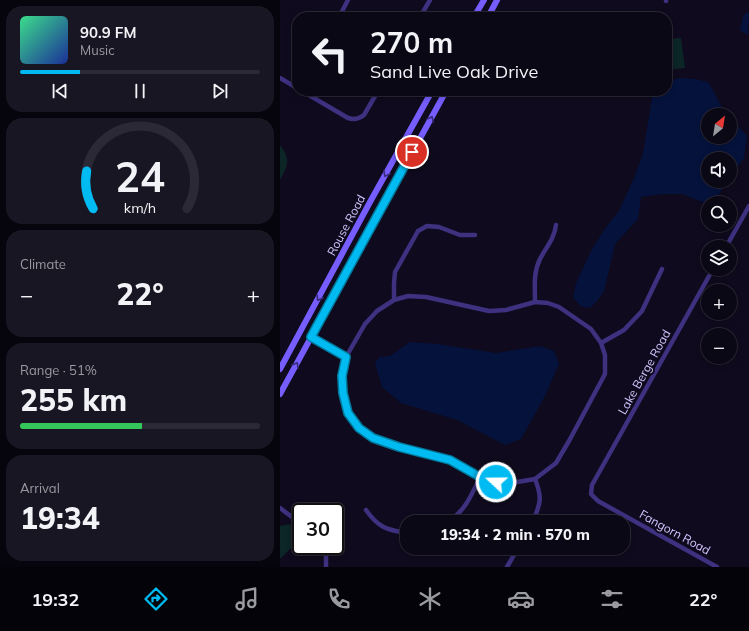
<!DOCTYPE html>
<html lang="en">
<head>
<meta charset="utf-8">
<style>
  :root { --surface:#0b0816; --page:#191623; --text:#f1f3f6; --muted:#9a9aa1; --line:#2b2935; --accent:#00bbf1 }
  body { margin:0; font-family:Mulish,sans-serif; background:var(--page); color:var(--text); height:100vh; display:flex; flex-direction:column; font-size:15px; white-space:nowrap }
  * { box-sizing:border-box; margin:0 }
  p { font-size:13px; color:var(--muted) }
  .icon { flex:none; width:22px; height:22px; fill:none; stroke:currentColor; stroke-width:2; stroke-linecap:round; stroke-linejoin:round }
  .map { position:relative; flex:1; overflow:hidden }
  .sheet { display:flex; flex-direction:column; gap:6px; padding:6px; background:#06040c; width:280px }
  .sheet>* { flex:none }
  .banner { position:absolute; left:12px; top:12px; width:380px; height:84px; border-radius:16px; box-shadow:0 2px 6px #0003,0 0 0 1px var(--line); background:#0b0816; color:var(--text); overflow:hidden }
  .needle { width:26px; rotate:30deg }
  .buttons { position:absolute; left:421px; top:108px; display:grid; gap:8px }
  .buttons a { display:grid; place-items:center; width:36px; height:36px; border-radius:50%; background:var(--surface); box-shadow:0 2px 6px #0003,0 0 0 1px var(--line); font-size:20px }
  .speed { position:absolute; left:12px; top:503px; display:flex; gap:8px; font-size:20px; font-weight:700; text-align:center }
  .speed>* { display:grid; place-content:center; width:52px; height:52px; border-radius:50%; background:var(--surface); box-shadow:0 2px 6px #0003,0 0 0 1px var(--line); line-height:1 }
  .speed .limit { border:2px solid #111; border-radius:6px; background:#fff; color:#111 }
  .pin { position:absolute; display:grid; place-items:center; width:34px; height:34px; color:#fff; margin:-17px; border:2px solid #fff; border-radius:50%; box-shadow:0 1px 4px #0007 }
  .me { position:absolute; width:44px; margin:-22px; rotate:291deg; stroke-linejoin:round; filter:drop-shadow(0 0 3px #0008) }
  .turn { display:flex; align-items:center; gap:14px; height:84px; padding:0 12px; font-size:18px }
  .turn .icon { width:52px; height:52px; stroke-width:2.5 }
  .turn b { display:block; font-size:28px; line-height:34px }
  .big { font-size:30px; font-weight:800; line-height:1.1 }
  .sheet .card { flex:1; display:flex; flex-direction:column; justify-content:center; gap:6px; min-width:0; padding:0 14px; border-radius:16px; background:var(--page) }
  .sheet .dial { align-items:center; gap:0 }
  .dial svg { height:104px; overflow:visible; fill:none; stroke:var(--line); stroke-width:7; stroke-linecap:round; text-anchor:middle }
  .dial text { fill:var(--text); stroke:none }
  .song { display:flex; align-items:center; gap:12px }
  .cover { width:48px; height:48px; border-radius:6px; background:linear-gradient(135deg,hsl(150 70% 55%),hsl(230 70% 35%)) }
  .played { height:4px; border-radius:2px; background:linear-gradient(90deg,var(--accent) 25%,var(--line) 25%) }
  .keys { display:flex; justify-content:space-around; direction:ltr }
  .heat { display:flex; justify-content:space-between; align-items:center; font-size:22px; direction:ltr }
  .charge { height:6px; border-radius:3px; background:linear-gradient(90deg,#34c759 51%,var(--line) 0) }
  .trip { position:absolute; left:120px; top:515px; width:230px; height:40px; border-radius:16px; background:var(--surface); box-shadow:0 2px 6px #0003,0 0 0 1px var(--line); font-weight:800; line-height:40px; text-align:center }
  .menu { display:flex; height:64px; justify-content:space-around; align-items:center; background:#040309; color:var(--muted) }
  .menu .icon { width:28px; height:28px }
  .menu .selected { color:var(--accent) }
  .menu b { font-size:18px; color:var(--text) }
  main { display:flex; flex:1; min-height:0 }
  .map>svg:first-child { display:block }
  .green { fill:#0c2527 }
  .water { fill:#05123b }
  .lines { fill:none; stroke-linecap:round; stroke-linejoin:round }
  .street { stroke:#3d3180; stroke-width:4.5 }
  .secondary { stroke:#755dff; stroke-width:6 }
  .oneway { stroke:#382b77 }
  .route-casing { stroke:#007a9d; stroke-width:10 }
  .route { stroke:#00bbf1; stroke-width:7 }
  .labels { text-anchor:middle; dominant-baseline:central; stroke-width:4; stroke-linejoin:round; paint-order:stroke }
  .street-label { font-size:12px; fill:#d3c6ff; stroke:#0f0a1d }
</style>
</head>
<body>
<main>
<section class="sheet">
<div class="card">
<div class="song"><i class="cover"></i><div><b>90.9 FM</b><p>Music</p></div></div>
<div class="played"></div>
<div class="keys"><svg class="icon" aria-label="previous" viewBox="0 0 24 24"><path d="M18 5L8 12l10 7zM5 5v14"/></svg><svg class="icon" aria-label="pause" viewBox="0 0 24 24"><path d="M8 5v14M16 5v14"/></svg><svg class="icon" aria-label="next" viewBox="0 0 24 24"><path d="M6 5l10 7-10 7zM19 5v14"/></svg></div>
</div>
<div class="card dial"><svg viewBox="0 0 100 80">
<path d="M14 69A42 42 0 1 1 86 69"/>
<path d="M14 69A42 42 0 0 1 9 40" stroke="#00bbf1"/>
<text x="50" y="56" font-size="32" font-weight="700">24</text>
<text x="50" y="72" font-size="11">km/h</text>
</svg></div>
<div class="card"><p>Climate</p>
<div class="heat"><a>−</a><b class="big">22°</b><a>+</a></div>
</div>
<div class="card"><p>Range · 51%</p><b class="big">255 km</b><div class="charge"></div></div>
<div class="card"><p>Arrival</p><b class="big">19:34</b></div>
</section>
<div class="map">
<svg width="469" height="567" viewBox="0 0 469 567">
  <rect width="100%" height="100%" fill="#0f0a1d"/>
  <!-- green -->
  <path class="green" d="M401,38l4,30 -18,2v-31z
    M0,145c11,14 8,21 0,35z
    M9,524l12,9v5l-21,21v-33z"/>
  <!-- water -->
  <path class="water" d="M468,12l1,1 -1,22 -8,-5 3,-15z
    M400,78l15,1 13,3c8,11 11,24 20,33h-20v22h22v-20l17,19 -3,22 -14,19v-18h-22v22h20l-13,19 -7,3v1l-26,-10h-19l-22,3 -3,22 -23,25 -11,48 -7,9 -6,6 -5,1 -7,-3 -6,-8 3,-14 16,-34 14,-22 13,-16 15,-33 9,-25 10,-61 14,-1v-10z
    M130,342l28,2 58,9 44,-7 14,5 5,13 -14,32 -24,43 -16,6 -48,-25 -56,-17 -19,-16 -7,-23 4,-7 11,-1z"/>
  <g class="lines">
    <!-- street -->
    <path class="street" d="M386,0v1
      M59,17l9,-17
      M140,17l10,-17
      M0,78l17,10
      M22,91l46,27c6,2 11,1 16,-3l14,-24
      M446,247l23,-41
      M433,269l-121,216 -1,9 7,7 119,66
      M128,296l18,1 63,14 17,-1 29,-8 13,1 11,4 32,22 10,14 4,12v19l-36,67 -13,22 -21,16 -24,4 -15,-1 -16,-5 -30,-17 -51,-13 -26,-9 -14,-10 -11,-15 -5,-20 -1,-17 4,-19 19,-33 12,-13 17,-11z
      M114,300v-17l1,-11 23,-41 9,-5 12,1 21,8h15
      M255,302c0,-15 -2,-29 5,-43 6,-12 14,-19 16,-34
      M31,337l35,20
      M321,343l23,-13 18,-19 20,-42
      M0,508l21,16
      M86,510c12,17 20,20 41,23
      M167,522c18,-10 25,-28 33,-45
      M253,522c7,-19 10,-23 2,-43
      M42,546l4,10v11
      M227,567l11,-19"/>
    <!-- secondary -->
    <path class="secondary" d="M194,17l10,-17
      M208,17l9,-17
      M0,369l90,-167 62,-111
      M0,394l166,-303"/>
  </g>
  <!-- one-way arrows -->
  <defs><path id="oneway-chevron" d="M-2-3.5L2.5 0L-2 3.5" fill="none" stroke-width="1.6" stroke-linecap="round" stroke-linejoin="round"/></defs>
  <g class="oneway">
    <use href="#oneway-chevron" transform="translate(151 119) rotate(-61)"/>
    <use href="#oneway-chevron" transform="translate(106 174) rotate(119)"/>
    <use href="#oneway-chevron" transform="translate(39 298) rotate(119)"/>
    <use href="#oneway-chevron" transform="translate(16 365) rotate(-61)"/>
  </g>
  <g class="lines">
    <!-- route casing -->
    <g class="route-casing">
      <path id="route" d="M132,152l-101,185 35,20 -4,19 1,17 5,20 11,15 14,10 26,9 51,13 30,17 16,5"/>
    </g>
    <!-- route -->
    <use href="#route" class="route"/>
  </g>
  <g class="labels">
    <!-- street labels -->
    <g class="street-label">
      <text transform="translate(66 225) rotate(-62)">Rouse Road</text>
      <text transform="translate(364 372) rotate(-61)">Lake Berge Road</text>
      <text transform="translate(395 532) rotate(29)">Fangorn Road</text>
    </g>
  </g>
</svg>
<div class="buttons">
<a><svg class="needle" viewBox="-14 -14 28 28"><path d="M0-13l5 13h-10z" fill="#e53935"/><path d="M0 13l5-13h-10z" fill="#9a9aa1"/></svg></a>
<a><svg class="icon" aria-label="sound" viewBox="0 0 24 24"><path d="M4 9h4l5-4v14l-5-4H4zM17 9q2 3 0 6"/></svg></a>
<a><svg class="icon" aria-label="search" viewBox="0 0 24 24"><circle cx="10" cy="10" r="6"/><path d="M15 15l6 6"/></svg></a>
<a><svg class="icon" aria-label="layers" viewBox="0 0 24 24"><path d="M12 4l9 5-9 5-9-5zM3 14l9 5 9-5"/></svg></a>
<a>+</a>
<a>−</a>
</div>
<div class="speed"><div class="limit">30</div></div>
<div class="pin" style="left:132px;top:152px;background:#d93025"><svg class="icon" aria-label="arrive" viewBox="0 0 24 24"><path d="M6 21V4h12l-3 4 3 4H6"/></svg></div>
<svg class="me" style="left:216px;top:482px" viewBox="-20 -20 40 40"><circle r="17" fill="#00bbf1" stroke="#fff" stroke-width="3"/><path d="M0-11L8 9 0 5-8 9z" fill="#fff"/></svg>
<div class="trip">19:34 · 2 min · 570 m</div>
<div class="banner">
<div class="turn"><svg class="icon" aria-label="left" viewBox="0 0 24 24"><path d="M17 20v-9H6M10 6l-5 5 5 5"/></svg><div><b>270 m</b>Sand Live Oak Drive</div></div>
</div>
</div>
</main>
<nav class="menu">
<b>19:32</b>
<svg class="icon selected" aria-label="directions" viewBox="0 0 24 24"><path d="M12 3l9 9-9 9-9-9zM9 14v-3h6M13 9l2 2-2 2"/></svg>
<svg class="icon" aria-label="music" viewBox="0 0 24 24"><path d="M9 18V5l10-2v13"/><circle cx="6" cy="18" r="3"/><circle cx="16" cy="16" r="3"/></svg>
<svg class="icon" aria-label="phone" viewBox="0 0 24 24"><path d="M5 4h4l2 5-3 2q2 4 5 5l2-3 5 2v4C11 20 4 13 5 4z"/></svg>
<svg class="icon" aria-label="climate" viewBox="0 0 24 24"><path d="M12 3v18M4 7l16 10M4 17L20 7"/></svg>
<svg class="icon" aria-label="car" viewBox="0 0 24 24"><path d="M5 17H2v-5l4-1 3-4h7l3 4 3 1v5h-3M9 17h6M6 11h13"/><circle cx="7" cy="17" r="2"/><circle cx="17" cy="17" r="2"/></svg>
<svg class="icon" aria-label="filters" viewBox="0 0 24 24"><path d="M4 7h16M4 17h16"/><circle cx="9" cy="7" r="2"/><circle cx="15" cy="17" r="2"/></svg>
<b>22°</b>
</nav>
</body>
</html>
